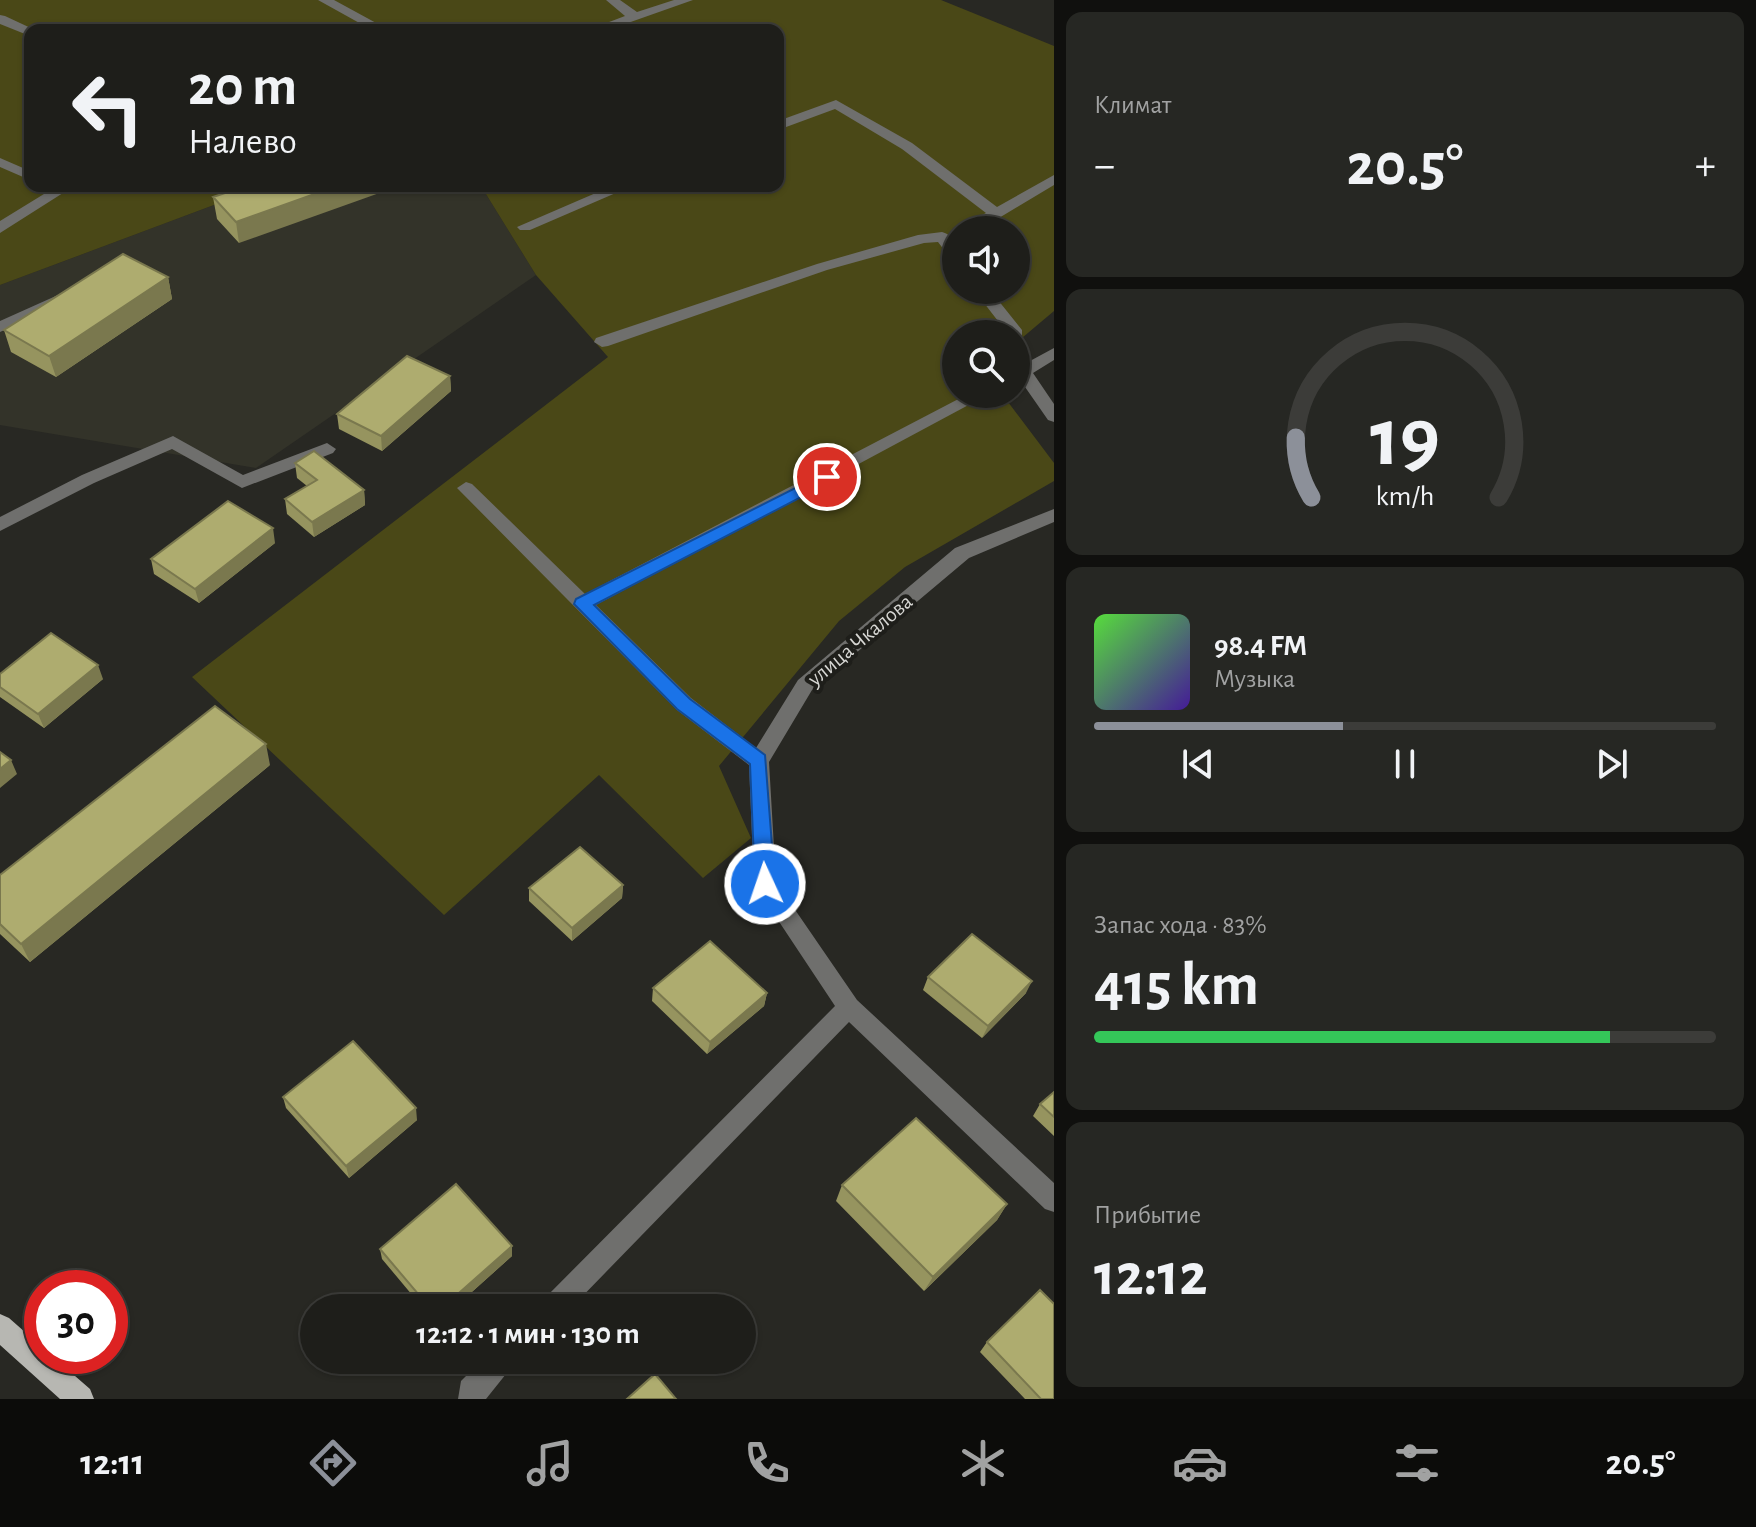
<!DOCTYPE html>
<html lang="ru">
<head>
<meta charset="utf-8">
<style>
  :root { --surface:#1e1e1a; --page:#262723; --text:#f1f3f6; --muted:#a1a2a2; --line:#3c3c39; --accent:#8c9099 }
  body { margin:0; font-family:"Alegreya Sans",sans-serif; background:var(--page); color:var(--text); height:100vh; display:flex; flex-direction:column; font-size:30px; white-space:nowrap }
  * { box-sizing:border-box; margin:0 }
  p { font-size:26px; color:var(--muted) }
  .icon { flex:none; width:44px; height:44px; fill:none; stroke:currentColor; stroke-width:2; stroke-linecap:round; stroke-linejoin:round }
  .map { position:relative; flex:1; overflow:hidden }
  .side { display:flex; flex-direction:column; gap:12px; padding:12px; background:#10100e; width:702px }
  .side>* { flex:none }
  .guide { position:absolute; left:24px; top:24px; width:760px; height:168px; border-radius:16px; box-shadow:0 2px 6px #0004,0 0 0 2px var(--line); background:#1e1e1a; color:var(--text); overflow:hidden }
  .tools { position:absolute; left:942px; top:216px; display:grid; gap:16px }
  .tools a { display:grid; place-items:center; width:88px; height:88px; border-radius:50%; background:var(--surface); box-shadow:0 2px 6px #0004,0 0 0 2px var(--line); font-size:40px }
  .speed { position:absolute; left:24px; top:1270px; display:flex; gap:16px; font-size:40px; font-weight:700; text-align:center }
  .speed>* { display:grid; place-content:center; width:104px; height:104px; border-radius:50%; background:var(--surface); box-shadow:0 2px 6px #0004,0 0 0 2px var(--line); line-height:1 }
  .speed .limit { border:12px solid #d22; background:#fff; color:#111 }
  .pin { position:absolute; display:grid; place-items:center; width:68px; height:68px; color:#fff; margin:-34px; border:4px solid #fff; border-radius:50%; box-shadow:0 2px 8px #0007 }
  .me { position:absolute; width:88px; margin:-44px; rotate:357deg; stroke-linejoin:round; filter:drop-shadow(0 0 6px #0008) }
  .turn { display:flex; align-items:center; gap:28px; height:168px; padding:0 32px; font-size:36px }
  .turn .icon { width:104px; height:104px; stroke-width:2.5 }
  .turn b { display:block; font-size:56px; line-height:68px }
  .big { font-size:60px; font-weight:700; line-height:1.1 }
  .side .card { flex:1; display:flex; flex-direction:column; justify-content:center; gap:12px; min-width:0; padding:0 28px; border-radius:16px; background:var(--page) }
  .side .dial { align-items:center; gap:0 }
  .dial svg { height:208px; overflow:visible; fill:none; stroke:var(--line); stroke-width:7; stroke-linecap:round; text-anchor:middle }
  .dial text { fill:var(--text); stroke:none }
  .song { display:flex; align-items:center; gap:24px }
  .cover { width:96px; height:96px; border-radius:12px; background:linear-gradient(135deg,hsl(110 70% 55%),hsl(260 70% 35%)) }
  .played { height:8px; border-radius:4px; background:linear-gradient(90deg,var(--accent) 40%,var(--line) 40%) }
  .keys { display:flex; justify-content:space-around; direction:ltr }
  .heat { display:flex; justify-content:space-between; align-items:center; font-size:44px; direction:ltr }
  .charge { height:12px; border-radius:6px; background:linear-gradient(90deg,#34c759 83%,var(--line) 0) }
  .trip { position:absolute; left:300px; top:1294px; width:456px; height:80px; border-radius:40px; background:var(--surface); box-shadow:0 2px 6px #0004,0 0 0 2px var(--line); font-weight:700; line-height:80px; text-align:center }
  .dock { display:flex; height:128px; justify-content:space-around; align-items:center; background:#0c0c0a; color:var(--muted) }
  .dock .icon { width:56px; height:56px }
  .dock .current { color:var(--accent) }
  .dock b { font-size:36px; color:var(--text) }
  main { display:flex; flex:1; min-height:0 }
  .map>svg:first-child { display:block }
  .built { fill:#333329 }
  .green { fill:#4a4817; fill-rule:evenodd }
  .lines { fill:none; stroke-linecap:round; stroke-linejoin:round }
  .minor { fill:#6f6f6d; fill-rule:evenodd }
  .major { fill:#b7b7b2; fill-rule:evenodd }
  .wall { fill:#96945f }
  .shaded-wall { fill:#7a784e }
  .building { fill:#aeac6f; stroke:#7a784e; stroke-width:2 }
  .route { fill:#1a73e8; stroke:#114b97; stroke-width:2 }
  .labels { text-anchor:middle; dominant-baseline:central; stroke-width:8; stroke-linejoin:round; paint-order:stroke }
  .street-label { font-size:22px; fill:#d6d6d3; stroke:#1e1e1a }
</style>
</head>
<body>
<main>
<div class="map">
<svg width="1054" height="1399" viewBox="0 0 1054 1399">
  <rect width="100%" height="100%" fill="#282823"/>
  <!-- built -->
  <path class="built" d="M265,186h216l55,89 -280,193 -256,-43v-140z"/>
  <!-- green -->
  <path class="green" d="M0,0h941l113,46v265l-38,32v-9h-60v60h46l52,69v18l-149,86 -66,54 -120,145 32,72 -48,40 -104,-103 -155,140 -252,-238 416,-320 -72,-82 -55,-89h297v-156h-748v156h235l-265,99zM956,230h60v60h-60z"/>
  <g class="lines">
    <!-- minor -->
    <path class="minor" d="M318,0h16l55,30h-17z
      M606,0h14l17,12 37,-12h19l-85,30h-20l37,-14z
      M0,15l5,1 30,14h-5v6l-30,-12z
      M836,100l76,43 85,64 57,-32v10l-70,42 -28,4 2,-4 28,-14 -84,-64 -67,-40 -57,21v-9z
      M0,158l30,13v9l-30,-13z
      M57,186h17l-74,47v-12z
      M612,186h20l-102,44h-10l-3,-3z
      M942,232c14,4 14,17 14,29l-5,-2 -13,-17 -14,1 -97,27 -219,76 -6,1 -8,-5 2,-4 221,-74 101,-29z
      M974,290h16l32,40v8l-6,1v-5h-8z
      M58,295l6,2v6l-64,29v-11z
      M1054,348v12l-21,13 21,31v18l-6,-2 -32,-46 1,-6z
      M968,394h21l-393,211 95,93 65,50 42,-68 157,-132 99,-39v13l-85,36 -157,132 -43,72 7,120 81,118 197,183v29l-9,-3 -196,-187 -278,286h-31l4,-9 291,-293 -81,-122 -5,-119 -72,-55 -220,-222 9,-6 6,2 113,110z
      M173,436l70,39 84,-32 9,6 -3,4 -91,35 -70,-39 -78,34 -94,48v-14l82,-42z
      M482,1360h32l-4,9 -24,30h-28l3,-18z"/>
    <!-- major -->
    <path class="major" d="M0,1314l9,4 33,29v9h10l38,33 4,10h-34l-60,-54z"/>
  </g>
  <!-- wall -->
  <path class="wall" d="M246,186l-7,57 -22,-24 -4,-22z
    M168,277l4,22 -116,78 -45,-25 -7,-22z
    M450,376l1,15 -69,60 -43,-22 -2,-15z
    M295,463l69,27 1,15 -51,32 -27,-23 -2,-15 22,-13 -10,-8z
    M275,543l-76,60 -45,-29 -3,-15z
    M0,674l103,5 -59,49 -44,-31z
    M270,765l-240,197 -30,-28v-59z
    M623,885l-1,13 -50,43 -43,-40v-13z
    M928,977l98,16 -44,45 -59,-48z
    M653,988l114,5 -3,13 -57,48 -55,-53z
    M1054,1092v44l-21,-20 7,-12z
    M283,1097l134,23 -68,58 -63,-70z
    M842,1185l165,19 -10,16 -73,71 -88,-90z
    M380,1249l132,7 -58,52h-31l-41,-49z
    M987,1342l67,57h-29l-45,-47z"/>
  <!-- shaded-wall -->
  <path class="shaded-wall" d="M337,186h62l-160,57 -3,-21z
    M168,277l4,22 -116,78 -7,-21z
    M450,376l1,15 -69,60 -1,-15z
    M364,490l1,15 -51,32 -2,-15z
    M273,528l2,15 -76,60 -4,-14z
    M98,665l5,14 -59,49 -6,-14z
    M266,744l4,21 -240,197 -9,-18z
    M11,760l6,14 -17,14v-19z
    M623,885l-1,13 -50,43v-13z
    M1032,981l-6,12 -44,45 6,-12z
    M767,993l-3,13 -57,48 3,-12z
    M416,1108l1,12 -68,58 -3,-12z
    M1007,1204l-10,16 -73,71 9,-14z
    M512,1246v10l-58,52h-12z"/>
  <!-- building -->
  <path class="building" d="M246,186h91l-101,36 -23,-25z
    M123,254l45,23 -119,79 -45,-26z
    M407,356l43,20 -69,60 -44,-22z
    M314,451l50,39 -52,32 -27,-23 32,-19 -22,-17z
    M228,501l45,27 -78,61 -44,-30z
    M51,633l47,32 -60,49 -38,-27v-13z
    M215,706l51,38 -245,200 -21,-20v-49z
    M0,752l11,8 -11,9z
    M580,847l43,38 -51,43 -43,-40z
    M972,934l60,47 -44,45 -60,-49z
    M710,941l57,52 -57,49 -57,-54z
    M353,1041l63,67 -70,58 -63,-69z
    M1054,1092v25l-14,-13z
    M916,1118l91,86 -74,73 -91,-92z
    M456,1184l56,62 -70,62h-12l-50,-59z
    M1040,1290l14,14v95h-13l-54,-57z
    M655,1374l21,25h-49z"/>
  <!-- route -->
  <path class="route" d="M827,472l5,1v8l-238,124 96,94 75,56 10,129 -3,6 -7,2 -7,-2 -3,-6 -5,-120 -73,-55 -103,-105 2,-5z"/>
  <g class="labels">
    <!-- street labels -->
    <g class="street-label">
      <text transform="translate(860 640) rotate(-40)">улица Чкалова</text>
    </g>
  </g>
</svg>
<div class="tools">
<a><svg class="icon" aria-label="sound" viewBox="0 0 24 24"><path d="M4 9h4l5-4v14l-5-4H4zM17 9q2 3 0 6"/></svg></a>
<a><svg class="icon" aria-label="search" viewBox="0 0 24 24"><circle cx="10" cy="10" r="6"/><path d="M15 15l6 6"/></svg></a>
</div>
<div class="speed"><div class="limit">30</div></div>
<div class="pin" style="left:827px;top:477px;background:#d93025"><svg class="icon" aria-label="arrive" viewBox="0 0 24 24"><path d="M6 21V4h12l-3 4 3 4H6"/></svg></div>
<svg class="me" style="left:765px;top:884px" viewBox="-20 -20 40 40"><circle r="17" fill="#1a73e8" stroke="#fff" stroke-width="3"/><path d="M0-11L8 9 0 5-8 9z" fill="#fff"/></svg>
<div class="trip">12:12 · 1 мин · 130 m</div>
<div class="guide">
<div class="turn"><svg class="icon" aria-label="left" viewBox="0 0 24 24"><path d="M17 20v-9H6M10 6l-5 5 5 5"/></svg><div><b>20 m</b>Налево</div></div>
</div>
</div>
<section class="side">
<div class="card"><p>Климат</p>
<div class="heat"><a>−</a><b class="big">20.5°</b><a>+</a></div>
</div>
<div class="card dial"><svg viewBox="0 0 100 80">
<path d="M14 69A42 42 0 1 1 86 69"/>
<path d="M14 69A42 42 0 0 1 8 46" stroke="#8c9099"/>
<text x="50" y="56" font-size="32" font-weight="700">19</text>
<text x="50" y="72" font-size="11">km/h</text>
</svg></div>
<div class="card">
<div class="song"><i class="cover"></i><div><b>98.4 FM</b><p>Музыка</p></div></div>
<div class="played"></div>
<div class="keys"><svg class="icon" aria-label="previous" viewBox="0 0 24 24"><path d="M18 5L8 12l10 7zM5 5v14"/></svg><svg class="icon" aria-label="pause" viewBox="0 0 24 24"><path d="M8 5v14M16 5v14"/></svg><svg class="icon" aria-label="next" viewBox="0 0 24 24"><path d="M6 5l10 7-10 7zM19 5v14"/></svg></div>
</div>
<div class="card"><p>Запас хода · 83%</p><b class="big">415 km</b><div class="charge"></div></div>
<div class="card"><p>Прибытие</p><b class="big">12:12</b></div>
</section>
</main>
<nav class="dock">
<b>12:11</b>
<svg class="icon current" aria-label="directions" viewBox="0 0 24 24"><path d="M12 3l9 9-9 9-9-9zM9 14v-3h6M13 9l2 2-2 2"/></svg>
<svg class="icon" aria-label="music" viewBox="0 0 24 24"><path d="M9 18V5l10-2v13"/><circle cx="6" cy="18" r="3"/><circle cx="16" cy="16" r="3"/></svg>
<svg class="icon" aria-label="phone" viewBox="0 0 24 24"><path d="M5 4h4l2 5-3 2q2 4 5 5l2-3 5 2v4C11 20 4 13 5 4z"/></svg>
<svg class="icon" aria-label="climate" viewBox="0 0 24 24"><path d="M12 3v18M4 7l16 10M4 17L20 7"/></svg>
<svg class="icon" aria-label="car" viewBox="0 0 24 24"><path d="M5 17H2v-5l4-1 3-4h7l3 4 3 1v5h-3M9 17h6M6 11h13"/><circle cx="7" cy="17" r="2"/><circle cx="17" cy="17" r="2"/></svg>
<svg class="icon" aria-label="filters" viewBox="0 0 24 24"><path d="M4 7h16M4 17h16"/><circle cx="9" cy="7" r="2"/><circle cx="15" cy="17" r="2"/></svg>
<b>20.5°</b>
</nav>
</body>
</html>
